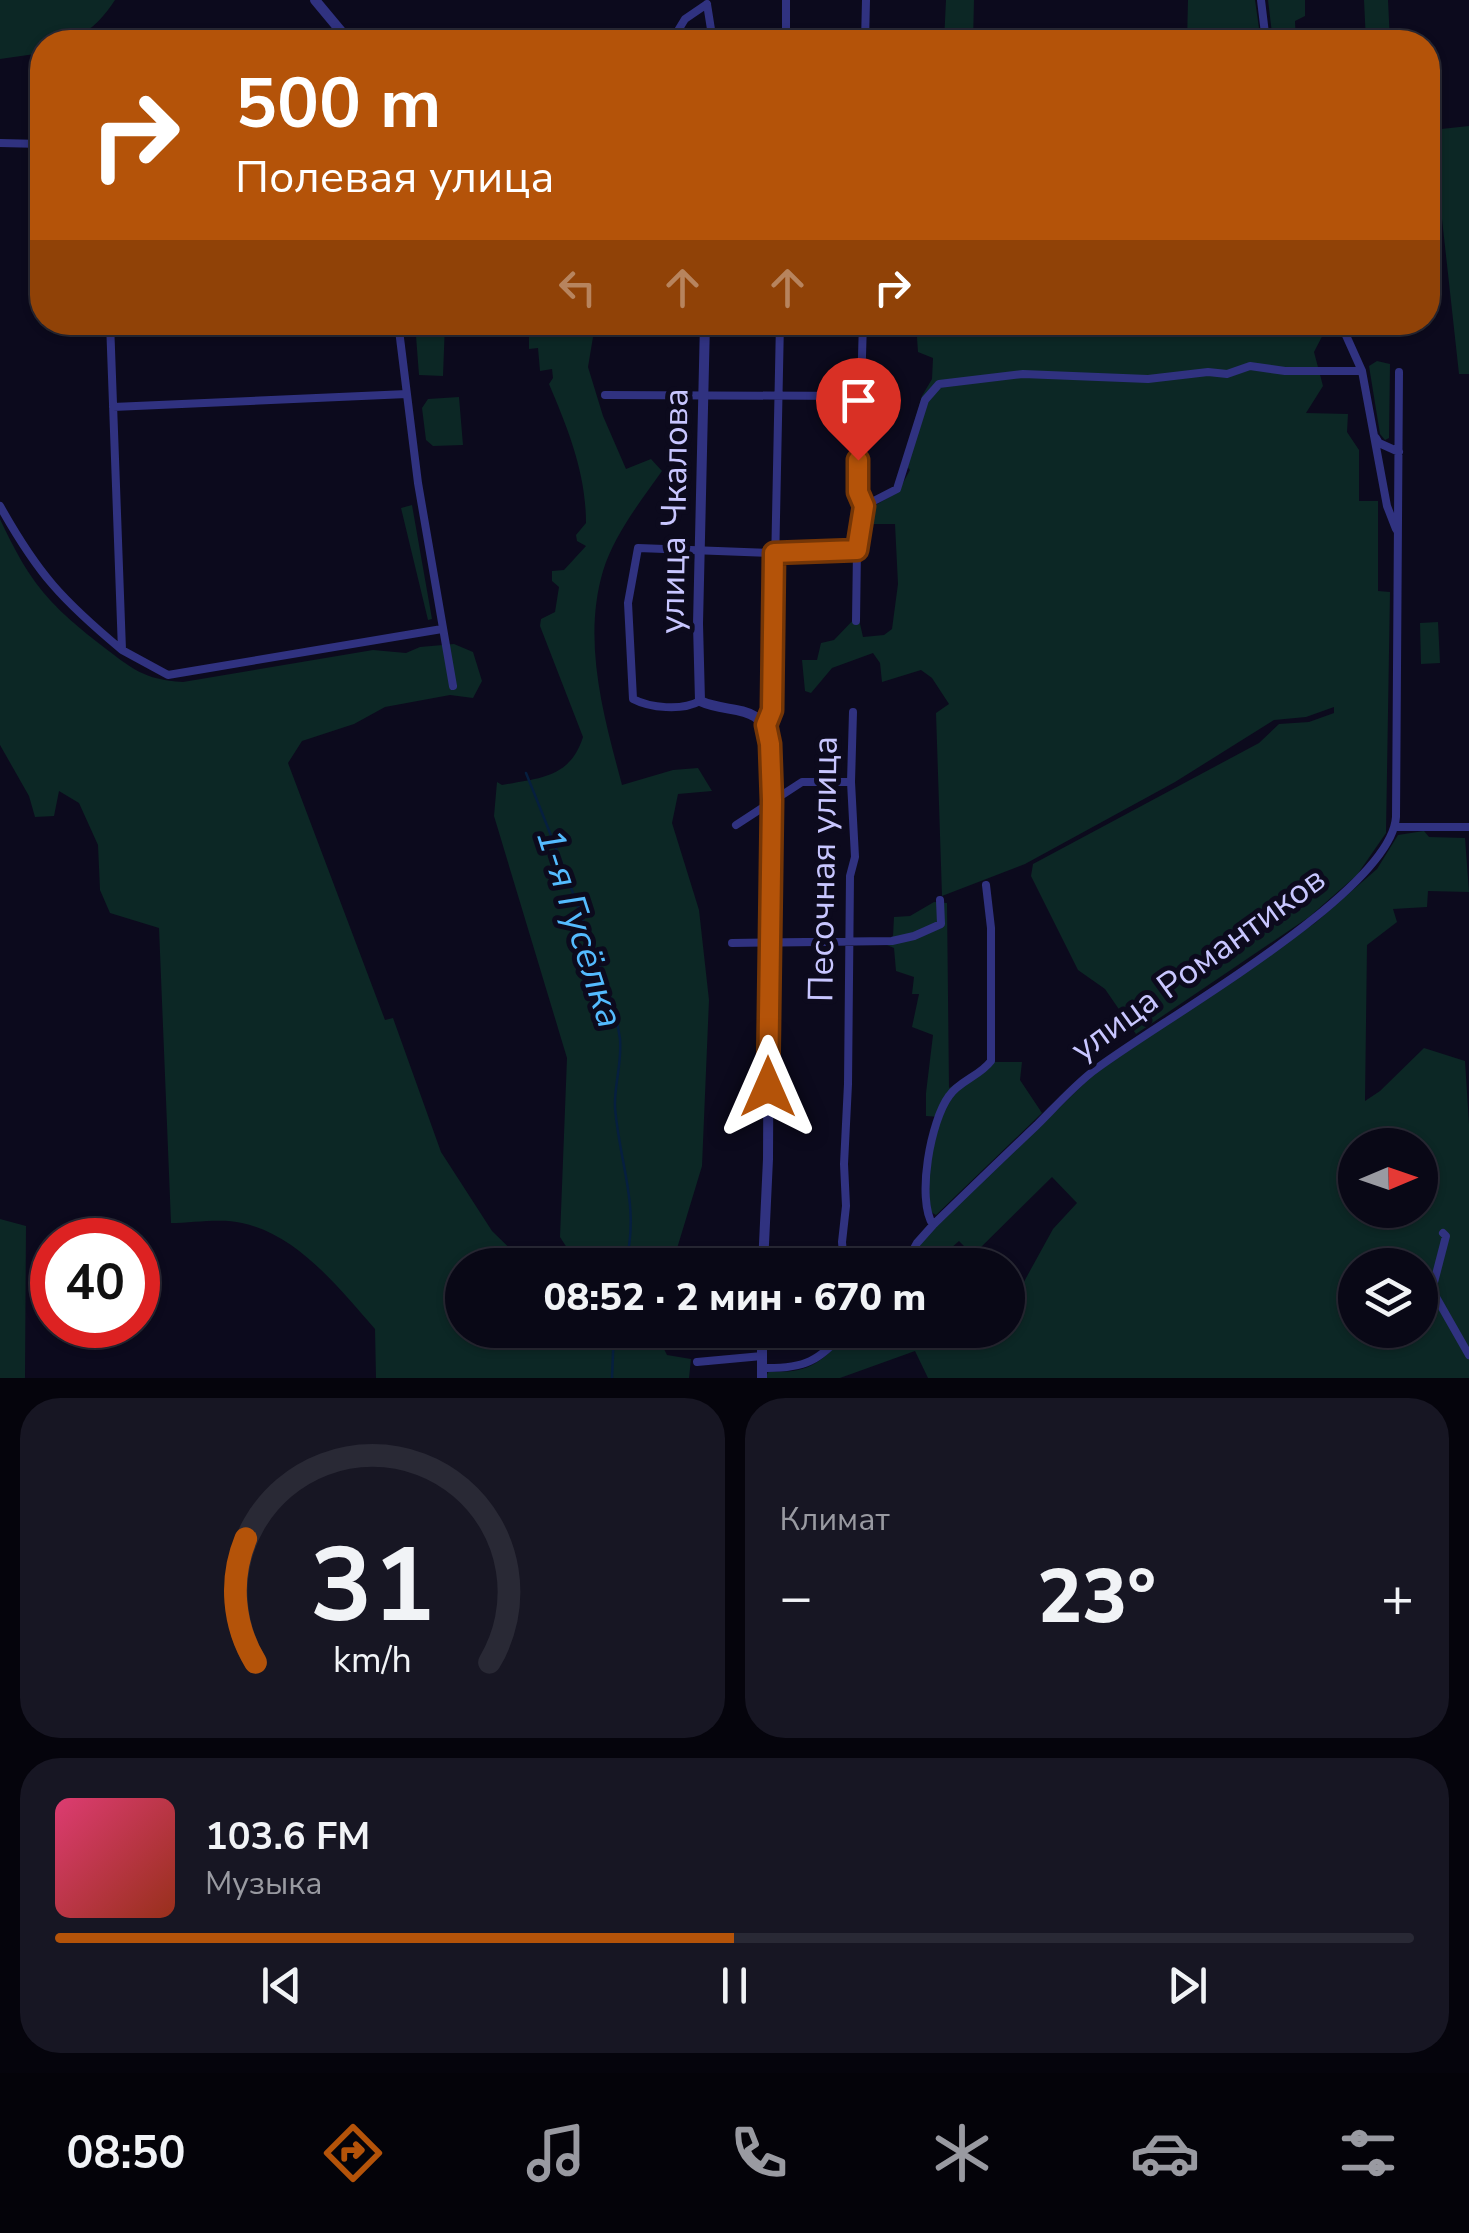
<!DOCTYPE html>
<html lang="ru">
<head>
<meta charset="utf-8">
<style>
  :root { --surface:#090816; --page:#171623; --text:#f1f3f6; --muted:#999aa1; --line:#292935; --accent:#b45309 }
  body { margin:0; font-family:"Nunito Sans",sans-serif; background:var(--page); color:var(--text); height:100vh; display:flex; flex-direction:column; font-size:38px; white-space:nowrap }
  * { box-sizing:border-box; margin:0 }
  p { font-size:32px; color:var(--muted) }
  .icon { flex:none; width:55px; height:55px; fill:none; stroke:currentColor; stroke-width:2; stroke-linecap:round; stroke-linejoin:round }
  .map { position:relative; height:1378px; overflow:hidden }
  .sheet { display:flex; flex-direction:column; gap:20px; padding:20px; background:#05040c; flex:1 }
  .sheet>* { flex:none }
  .guide { position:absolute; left:30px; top:30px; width:1410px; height:305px; border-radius:40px; box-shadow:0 2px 8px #0004,0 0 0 2px var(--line); background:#b45309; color:#fff; overflow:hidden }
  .needle { width:65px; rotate:88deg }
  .fabs { position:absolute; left:1338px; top:1128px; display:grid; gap:20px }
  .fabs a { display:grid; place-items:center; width:100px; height:100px; border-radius:50%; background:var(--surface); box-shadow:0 2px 8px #0004,0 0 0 2px var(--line); font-size:50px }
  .speed { position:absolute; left:30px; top:1218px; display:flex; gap:20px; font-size:50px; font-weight:700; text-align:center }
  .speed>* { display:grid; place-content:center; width:130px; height:130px; border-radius:50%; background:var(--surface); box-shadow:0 2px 8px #0004,0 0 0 2px var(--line); line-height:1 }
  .speed .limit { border:15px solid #d22; background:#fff; color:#111 }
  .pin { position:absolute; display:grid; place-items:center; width:85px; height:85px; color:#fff; margin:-102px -42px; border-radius:50% 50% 50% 0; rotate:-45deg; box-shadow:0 0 10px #0007 }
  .pin .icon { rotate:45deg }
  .me { position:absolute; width:110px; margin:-55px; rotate:0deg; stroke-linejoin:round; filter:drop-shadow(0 0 8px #0008) }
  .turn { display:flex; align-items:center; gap:35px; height:210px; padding:0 40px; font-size:45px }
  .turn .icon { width:130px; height:130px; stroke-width:2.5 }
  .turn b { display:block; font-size:70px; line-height:85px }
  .lanes { display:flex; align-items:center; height:95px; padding:0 40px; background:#0003; justify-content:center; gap:50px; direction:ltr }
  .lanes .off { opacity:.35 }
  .big { font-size:75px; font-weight:800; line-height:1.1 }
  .sheet .tile { flex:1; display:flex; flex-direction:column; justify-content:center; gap:15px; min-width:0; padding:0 35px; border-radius:40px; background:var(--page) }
  .sheet .dial { align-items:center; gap:0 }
  .dial svg { height:260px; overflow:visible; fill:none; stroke:var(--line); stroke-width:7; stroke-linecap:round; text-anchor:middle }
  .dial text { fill:var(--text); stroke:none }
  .song { display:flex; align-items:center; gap:30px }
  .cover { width:120px; height:120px; border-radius:15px; background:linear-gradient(135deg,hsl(340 70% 55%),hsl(10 70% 35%)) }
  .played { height:10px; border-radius:5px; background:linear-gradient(90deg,var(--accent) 50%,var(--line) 50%) }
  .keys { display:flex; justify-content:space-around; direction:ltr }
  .heat { display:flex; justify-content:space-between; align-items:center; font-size:55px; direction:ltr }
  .sheet .tiles { flex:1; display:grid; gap:20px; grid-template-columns:1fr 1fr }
  .tile:last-child { grid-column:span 2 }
  .trip { position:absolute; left:445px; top:1248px; width:580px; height:100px; border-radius:50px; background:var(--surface); box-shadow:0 2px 8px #0004,0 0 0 2px var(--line); font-weight:800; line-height:100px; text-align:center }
  .menu { display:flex; height:160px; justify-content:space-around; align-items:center; background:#040309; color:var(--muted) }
  .menu .icon { width:70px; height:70px }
  .menu .selected { color:var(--accent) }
  .menu b { font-size:45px; color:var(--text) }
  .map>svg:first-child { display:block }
  .green { fill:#0c2725; fill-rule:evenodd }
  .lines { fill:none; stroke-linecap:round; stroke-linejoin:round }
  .stream { stroke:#061f3f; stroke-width:2.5 }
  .minor { stroke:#303280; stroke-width:8 }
  .tertiary { stroke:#303280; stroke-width:10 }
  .route-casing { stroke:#753606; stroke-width:25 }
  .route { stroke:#b45309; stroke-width:18 }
  .labels { text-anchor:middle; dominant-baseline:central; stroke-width:10; stroke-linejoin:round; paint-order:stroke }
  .street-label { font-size:35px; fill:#c8c6ff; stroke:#0c0a1d }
  .water-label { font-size:38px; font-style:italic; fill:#54bbff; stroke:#0c0a1d }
</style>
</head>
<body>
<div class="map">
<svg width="1469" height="1378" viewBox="0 0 1469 1378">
  <rect width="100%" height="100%" fill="#0c0a1d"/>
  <!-- green -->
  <path class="green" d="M0,0h115c-20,30 -37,42 -73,42v11l-42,6z
    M946,0h28l-1,42h-29z
    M1188,0h67l6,42h-74z
    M1268,0h37v16l-10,5 1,21h-23z
    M1364,0h24l2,42h-24z
    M1469,126v248h-10l-18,-164v-81z
    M415,323h30l-2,53 -24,-1z
    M529,323h139l-5,12 -27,-7 -42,3 -6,36 15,49 23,53 25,-10 11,12c-22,31 -48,64 -59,100 -21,71 1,146 19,214l51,-15 25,-2 14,23 -34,3 -6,29 27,87 10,90 -7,166 -30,99h-94l-18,-28 7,-179 -73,-242 3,-34 5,3c38,-7 68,-7 81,-48l-43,-111 1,-7 14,-7 4,-25 -7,-6v-10l12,-1 22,-24 -9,-5 -1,-6 10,-12c0,-50 -18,-94 -37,-139l4,-6 -1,-9 -12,2 -2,-23 -9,1z
    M916,323h413l-15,29 9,34 -17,27 42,1 -1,18 12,18v51h19v90l12,1 -4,241 -29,42 -48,42 -173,117 -31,-45 -27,-19 -47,-94 2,-12 226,-121 20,-19 30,-2 25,-9v-6l-28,10 -32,3 -99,62 -150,82 -83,32 -6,-183 13,-9 -17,-26 -11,-8 -39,12 -2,-19 -7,-10 -41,15 -21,25 -6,-2 -3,-31h15l4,-17 13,-3 24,-25 5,22 21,-2 8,-6 6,-45 -3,-60h-31l3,-14 31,-18 12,-22 -7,-8 19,-66 10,-17 1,-21 -15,-6z
    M1377,361l13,3 -1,74 -4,2 -5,-6 -11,-68z
    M459,397l4,48 -30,1 -7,-6 -4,-32 6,-9z
    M412,505l20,114 -4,1 -27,-112z
    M0,519c29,62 47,84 101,126 30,23 43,35 82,37l190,-32 33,3 14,-6 34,-3 19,8 9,29 -9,17 -23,-3 -65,12 -31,17 -52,17 -14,22 97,257 8,-2 48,134 51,79 35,34h-65v65h198l-2,7 9,18 24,4 -2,19h-313l-1,-49c-36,-41 -77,-94 -133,-106 -21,-5 -49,0 -71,0l-12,-295 -49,-15 -10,-23 -2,-45 -19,-42 -20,-12 -5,25 -19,1 -6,-21 -29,-51z
    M1438,622l2,41 -19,1 -1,-41z
    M1424,831l5,6 36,1 4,54 -41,-1 -1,16 -34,2 4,13 -30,23 -2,156 15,-10 44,-43 41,13 4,63v254h-541l-13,-27 -75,27h-75l4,-7c43,4 55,-12 82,-41h157v-29l7,-3 38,-69 24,-26 -25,-26 -79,78 -14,-14 -27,24h-25l19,-29 167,-161 222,-152 62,-54 21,-34zM1355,1145h65v65h-65zM1355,1265h65v65h-65z
    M934,902l13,1 2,185 43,-26h30l-2,18 22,33 -106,102 -5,-3c-7,-31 2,-65 10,-95l-15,-1v-23l7,-58 -21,-8 7,-33h-7l2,-17 -18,-6 -2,-23 -7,-3v-5l6,-4 1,-19 16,-1z
    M0,1219l26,7 -1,152h-25z"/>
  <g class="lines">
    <!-- stream -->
    <path class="stream" d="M526,773c24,59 47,118 68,178 10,28 22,58 26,88 2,26 -6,46 -5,68 4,56 26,100 10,158
      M612,1378l2,-48"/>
    <!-- minor -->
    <path class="minor" d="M1261,0l5,42
      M707,4l6,38
      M671,42l14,-23 22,-15
      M786,42v-42
      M865,42l1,-42
      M0,143l42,1
      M110,322l12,328 46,25 274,-46
      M398,322l20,161 35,203
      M1340,322l22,49 25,135 9,23
      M605,395l254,1
      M113,407l294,-13
      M1376,438l3,5 20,9
      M0,506c38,68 62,94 122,144
      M864,506l33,-17 28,-89 14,-16 84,-10 125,5 60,-7 19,2 23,-8 35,5h77
      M856,621l1,-71 7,-44 -6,-13 5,-171
      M700,701c-18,10 -50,7 -67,-2l-5,-96 10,-55 159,6 60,-4
      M765,725l6,-15 2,-46 7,-342
      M736,825l66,-43h49
      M1395,827h74
      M732,943l160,-2 22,-5 27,-12 -1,-24
      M933,1225c-17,-26 -2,-105 16,-129 10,-15 31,-20 42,-35v-133l-5,-43
      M1443,1233l3,3 -14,54 37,65
      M844,1265l-2,-23 4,-36 -2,-42 4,-80 2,-208 5,-19 -4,-75 2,-70
      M905,1265l12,-22 16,-18c34,-33 69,-67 104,-100 18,-18 35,-37 55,-53 63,-49 299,-179 304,-255l3,-445
      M697,1362l65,-6
      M762,1368c45,1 55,-7 85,-38"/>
    <!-- tertiary -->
    <path class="tertiary" d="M315,0l35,42
      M705,322l-7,302 2,77c30,14 63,0 70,43l-2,415 -5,106
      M762,1330v48"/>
  </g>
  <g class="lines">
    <!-- route casing -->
    <g class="route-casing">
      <path id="route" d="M768,1087l4,-287 -2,-56 -4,-19 6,-15 2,-157 83,-3 7,-44 -6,-14v-32"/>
    </g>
    <!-- route -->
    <use href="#route" class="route"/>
  </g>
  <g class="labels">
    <!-- street labels -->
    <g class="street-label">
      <text transform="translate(674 511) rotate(-89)">улица Чкалова</text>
      <text transform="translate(823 869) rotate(-89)">Песочная улица</text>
      <text transform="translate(1198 964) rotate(-36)">улица Романтиков</text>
    </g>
    <!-- water labels -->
    <g class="water-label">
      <text transform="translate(580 928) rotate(72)">1-я Гусёлка</text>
    </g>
  </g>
</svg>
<div class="fabs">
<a><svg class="needle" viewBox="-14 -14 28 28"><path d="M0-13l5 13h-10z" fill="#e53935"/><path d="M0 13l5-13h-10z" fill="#999aa1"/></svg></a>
<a><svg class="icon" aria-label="layers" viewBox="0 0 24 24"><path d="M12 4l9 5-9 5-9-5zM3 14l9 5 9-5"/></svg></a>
</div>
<div class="speed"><div class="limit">40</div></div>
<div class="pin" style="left:858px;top:460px;background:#d93025"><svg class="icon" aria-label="arrive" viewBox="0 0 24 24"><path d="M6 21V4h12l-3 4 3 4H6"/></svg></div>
<svg class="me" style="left:768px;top:1087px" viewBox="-20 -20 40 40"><path d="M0-17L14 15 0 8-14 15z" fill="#b45309" stroke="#fff" stroke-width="4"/></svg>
<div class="trip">08:52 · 2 мин · 670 m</div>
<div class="guide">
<div class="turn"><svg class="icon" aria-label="right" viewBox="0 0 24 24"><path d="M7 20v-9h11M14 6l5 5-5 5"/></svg><div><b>500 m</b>Полевая улица</div></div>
<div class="lanes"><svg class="icon off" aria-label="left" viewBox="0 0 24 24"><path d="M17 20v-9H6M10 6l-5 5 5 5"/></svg><svg class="icon off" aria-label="ahead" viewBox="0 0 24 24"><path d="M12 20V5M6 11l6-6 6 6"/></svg><svg class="icon off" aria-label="ahead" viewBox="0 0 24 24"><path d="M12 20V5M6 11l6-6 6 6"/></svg><svg class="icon" aria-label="right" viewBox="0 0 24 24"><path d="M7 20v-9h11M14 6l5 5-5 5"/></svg></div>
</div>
</div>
<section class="sheet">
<div class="tiles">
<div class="tile dial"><svg viewBox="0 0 100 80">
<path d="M14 69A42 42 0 1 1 86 69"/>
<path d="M14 69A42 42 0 0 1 11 31" stroke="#b45309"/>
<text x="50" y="56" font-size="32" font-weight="700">31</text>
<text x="50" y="72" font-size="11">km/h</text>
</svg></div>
<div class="tile"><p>Климат</p>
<div class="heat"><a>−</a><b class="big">23°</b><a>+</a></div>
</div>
<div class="tile">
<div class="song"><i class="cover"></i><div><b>103.6 FM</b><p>Музыка</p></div></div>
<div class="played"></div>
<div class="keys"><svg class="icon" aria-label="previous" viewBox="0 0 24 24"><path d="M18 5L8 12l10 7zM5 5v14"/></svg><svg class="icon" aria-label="pause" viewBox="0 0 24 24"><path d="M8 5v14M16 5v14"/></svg><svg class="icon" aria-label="next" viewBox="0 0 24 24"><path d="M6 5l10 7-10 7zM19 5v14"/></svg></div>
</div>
</div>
</section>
<nav class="menu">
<b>08:50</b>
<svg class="icon selected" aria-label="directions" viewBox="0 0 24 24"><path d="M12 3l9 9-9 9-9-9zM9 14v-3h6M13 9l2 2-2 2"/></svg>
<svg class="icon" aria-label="music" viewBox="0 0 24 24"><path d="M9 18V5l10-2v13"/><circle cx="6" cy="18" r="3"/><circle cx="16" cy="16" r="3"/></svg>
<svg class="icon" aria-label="phone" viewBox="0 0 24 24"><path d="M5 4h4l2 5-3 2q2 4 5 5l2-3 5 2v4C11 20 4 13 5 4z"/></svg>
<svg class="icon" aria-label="climate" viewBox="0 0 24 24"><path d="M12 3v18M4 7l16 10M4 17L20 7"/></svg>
<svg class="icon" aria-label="car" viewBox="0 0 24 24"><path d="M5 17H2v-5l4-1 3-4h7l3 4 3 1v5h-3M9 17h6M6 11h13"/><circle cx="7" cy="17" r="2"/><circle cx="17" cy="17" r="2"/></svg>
<svg class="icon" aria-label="filters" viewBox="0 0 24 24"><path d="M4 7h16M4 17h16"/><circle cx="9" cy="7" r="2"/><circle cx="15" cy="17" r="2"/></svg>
</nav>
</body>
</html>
